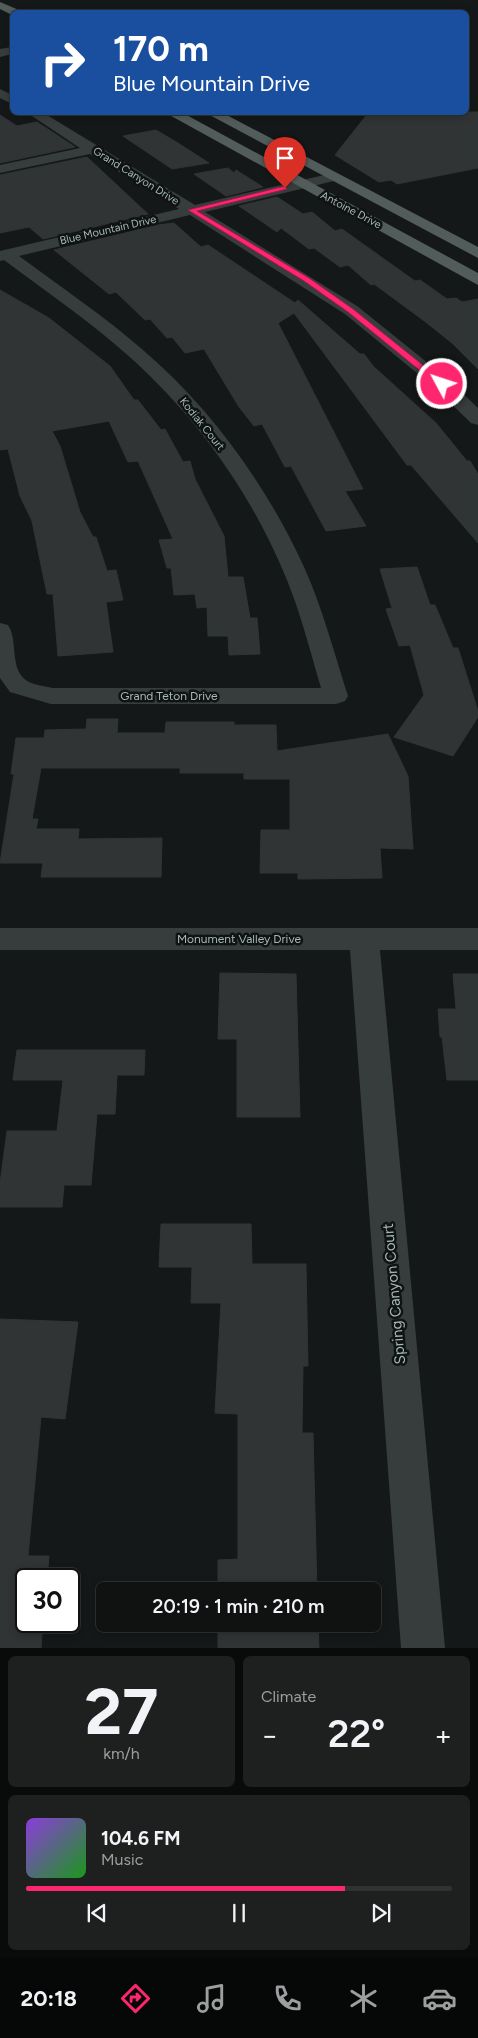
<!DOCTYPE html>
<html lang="en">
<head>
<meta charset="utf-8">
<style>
  :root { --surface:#101212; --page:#1e2020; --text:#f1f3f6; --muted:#9c9e9f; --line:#303232; --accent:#ff2670 }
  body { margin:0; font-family:Figtree,sans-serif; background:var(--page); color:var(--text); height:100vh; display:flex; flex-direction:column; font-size:19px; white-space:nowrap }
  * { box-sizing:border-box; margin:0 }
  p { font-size:16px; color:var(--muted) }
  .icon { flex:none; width:28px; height:28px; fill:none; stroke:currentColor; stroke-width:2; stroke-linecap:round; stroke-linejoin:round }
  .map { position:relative; height:1648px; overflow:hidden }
  .side { display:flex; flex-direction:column; gap:8px; padding:8px; background:#090a0a; flex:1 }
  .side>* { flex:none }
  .top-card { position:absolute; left:10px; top:10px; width:459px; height:105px; border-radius:8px; box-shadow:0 2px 8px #0003,0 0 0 1px var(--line); background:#1a4fa0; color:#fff; overflow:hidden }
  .speed { position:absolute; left:15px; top:1568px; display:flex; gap:10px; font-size:25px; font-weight:700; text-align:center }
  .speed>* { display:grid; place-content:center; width:65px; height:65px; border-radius:50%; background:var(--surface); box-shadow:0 2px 8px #0003,0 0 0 1px var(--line); line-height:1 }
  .speed .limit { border:2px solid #111; border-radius:8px; background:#fff; color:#111 }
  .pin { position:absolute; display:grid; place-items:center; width:42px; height:42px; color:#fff; margin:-51px -21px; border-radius:50% 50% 50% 0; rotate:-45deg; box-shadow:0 0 5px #0007 }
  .pin .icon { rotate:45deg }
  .me { position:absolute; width:55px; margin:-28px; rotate:310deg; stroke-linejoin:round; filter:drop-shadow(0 0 4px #0008) }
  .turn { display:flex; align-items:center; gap:18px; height:105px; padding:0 20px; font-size:22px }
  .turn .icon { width:65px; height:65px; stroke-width:2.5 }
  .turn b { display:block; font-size:35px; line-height:42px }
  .big { font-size:38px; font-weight:600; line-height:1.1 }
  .side .widget { flex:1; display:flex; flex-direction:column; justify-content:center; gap:8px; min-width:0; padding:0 18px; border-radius:8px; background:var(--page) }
  .side .dial { align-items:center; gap:0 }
  .dial b { font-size:65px; line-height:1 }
  .song { display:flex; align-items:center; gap:15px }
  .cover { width:60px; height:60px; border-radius:8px; background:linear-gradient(135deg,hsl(270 70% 55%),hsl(120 70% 35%)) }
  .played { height:5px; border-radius:2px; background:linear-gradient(90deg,var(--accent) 75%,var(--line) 75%) }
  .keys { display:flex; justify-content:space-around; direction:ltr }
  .heat { display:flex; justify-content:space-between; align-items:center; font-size:28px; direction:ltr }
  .side .tiles { flex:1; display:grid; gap:8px; grid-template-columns:1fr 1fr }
  .widget:last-child { grid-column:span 2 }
  .trip { position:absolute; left:96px; top:1582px; width:285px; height:50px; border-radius:8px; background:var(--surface); box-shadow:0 2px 8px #0003,0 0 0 1px var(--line); font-weight:600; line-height:50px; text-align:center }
  .menu { display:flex; height:80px; justify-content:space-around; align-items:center; background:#060707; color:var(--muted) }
  .menu .icon { width:35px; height:35px }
  .menu .current { color:var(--accent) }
  .menu b { font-size:22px; color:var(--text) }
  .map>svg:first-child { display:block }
  .building { fill:#303434; stroke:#2f3434 }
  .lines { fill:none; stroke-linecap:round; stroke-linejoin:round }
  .minor { fill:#363d3c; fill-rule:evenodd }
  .major { fill:#525c5a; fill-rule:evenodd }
  .route { fill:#ff2670; stroke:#a61949 }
  .labels { text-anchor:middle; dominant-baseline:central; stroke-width:5; stroke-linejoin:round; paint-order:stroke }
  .far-street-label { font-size:11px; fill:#a6b9b3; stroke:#101313 }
  .street-label { font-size:12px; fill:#a6b9b3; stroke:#101313 }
  .near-street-label { font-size:15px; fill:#a6b9b3; stroke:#101313 }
</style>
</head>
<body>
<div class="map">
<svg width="478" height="1648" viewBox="0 0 478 1648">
  <rect width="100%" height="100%" fill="#151818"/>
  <!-- building -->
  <path class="building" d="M369,112h109v56l-81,16 -6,-4 -12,2 -44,-27z
    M0,115l17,11 20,-4 38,25 -75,16z
    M156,130l22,13 31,20 -37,6 -49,-33z
    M87,157l61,57 -105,25 -14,-12 -29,6v-58z
    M228,168l6,5 2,-3 27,17 -37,9 -32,-22z
    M277,197l26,17 9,-2 23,19 7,-2 73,52 5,-1 27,19 9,-1 6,4 16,-3v70l-26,-26 -29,-23 -49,-36 -3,1 -23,-20 -8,2 -26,-19 -5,1 -28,-21 -4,4 -38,-26z
    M174,223l27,24 7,-2 87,58 3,-3 62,54h4l9,12 63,57 31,38h3l8,13v69l-67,-78h-4l-113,-152 -16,10 85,166 -18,2 21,35 -40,5 -35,-65 -6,1 -23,-43 -8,2 -15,-19 -35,-58 -19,4 -13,-16 -5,1 -17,-19 -5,1 -29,-28 -7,2 -55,-44 104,-25z
    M0,290l49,28 61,48 24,34h4l23,30 4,-1 18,33 7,-1 5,18 29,57 4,41h15l7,41h7l3,36 -31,1 -1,-19h-20l-1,-29 -10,1 -2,-14 -21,1 -3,-27h-4l-8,-28 14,-1 -35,-78 -10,1 -19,-41 -57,10 8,15 20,66 13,25h3l11,34 9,-1 7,30 -17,2 7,50 -55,4 -5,-62h-6l-15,-73 -12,-25 -12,-47 -8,1z
    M417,567l13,38h5l18,43h5l20,63v6l-25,39 -59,-19 30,-42 -14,-50 -11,1 -13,-37 6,-1 -12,-39z
    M87,719h31l-1,14h48l1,-11h68v3h42l1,26 111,-17 20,42 5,73 -33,-1 2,30 -84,1v-6h-38l1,-43h29v-51h-46v-6h-64v-5h-139l-9,51h6l-2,10h43l-1,10 84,-1 -1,39h-120l2,-14h-43l14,-89h-3l5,-36h28l1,-8 41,-1z
    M220,973l76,1 4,143h-63v-78h-19z
    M453,974h25v106h-31l-5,-43h-2l-2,-28h18z
    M17,1050h128l-1,25h-27l-2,39h-18l-6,71h-27l-2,22h-62v-24l7,-52h50l6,-51h-50z
    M161,1224h90l1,40h54l2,102h-5l-1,67h11l4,158h-99v-31l20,-1v-145l-23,-1 6,-110h-30l1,-36h-33z
    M0,1319l78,3 -13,97 -24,-2 -13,139h21l-2,23h-21v42h17l-2,27h-41z
    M218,1624h100l1,24h-101z"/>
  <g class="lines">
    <!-- minor -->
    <path class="minor" d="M12,47v7l-12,3v-8z
      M0,89l12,6v9l-12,-6z
      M26,112h16l153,93 138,-32 5,1 2,3 -2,3 -133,32 152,94 92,74 29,28v17l-7,-2 -36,-35 -90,-74 -155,-99 -171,41c42,31 85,60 124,94 68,58 124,136 161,217 19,42 30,86 44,129l-3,5 -9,3h-285l-41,-12 -10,-14v-55l8,2c11,16 0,46 21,57 6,3 16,4 23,6h269c-12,-41 -22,-82 -40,-122 -34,-78 -85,-149 -149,-207 -40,-36 -85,-67 -128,-99l-4,1v-10l179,-42 -89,-55 -90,19v-8l80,-17z
      M0,928h478v22h-98l65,698h-44l-51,-698h-350z"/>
    <!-- major -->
    <path class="major" d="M0,2l19,8 2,2h-9v3l-12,-6z
      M164,112h17l297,161v12z
      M204,112h17l257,135v11z"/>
  </g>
  <!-- route -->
  <path class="route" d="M285,186l2,3 -90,22 112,67 44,31 91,73v4h-5l-91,-74 -44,-31 -116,-71z"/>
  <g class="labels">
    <!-- far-street labels -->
    <g class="far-street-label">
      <text transform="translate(136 176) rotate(32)">Grand Canyon Drive</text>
      <text transform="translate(351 210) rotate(28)">Antoine Drive</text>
      <text transform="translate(108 230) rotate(-13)">Blue Mountain Drive</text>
      <text transform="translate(202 424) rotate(51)">Kodiak Court</text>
    </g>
    <!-- street labels -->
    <g class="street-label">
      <text x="169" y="696">Grand Teton Drive</text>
      <text x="239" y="939">Monument Valley Drive</text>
    </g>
    <!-- near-street labels -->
    <g class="near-street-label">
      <text transform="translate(394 1294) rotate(-95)">Spring Canyon Court</text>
    </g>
  </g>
</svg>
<div class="speed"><div class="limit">30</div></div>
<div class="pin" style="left:285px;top:188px;background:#d93025"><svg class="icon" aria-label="arrive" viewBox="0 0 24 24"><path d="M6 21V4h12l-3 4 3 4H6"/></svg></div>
<svg class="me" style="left:442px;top:384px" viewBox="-20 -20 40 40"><circle r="17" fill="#ff2670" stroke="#fff" stroke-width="3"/><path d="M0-11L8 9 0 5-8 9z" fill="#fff"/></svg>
<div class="trip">20:19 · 1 min · 210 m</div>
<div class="top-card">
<div class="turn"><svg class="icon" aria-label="right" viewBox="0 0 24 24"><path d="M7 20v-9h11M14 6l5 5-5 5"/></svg><div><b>170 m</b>Blue Mountain Drive</div></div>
</div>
</div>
<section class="side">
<div class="tiles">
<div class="widget dial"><b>27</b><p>km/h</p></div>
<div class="widget"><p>Climate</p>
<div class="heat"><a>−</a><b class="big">22°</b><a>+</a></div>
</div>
<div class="widget">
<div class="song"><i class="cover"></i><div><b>104.6 FM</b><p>Music</p></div></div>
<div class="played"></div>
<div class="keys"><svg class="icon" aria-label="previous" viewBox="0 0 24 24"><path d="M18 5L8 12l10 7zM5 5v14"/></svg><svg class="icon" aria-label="pause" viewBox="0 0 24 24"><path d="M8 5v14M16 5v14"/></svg><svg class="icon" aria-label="next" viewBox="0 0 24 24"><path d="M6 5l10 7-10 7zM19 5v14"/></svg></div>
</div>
</div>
</section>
<nav class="menu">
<b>20:18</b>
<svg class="icon current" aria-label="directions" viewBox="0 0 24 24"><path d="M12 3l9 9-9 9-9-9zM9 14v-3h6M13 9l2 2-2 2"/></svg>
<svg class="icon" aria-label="music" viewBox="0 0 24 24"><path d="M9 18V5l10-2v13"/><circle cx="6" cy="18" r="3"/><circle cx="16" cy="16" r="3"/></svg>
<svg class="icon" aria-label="phone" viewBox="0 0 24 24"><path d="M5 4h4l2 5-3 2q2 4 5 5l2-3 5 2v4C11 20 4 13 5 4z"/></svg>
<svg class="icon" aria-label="climate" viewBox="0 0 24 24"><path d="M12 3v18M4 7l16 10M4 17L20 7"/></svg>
<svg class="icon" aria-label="car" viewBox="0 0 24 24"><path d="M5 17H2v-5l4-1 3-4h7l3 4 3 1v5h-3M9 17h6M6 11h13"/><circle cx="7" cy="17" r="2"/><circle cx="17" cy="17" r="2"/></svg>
</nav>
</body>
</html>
